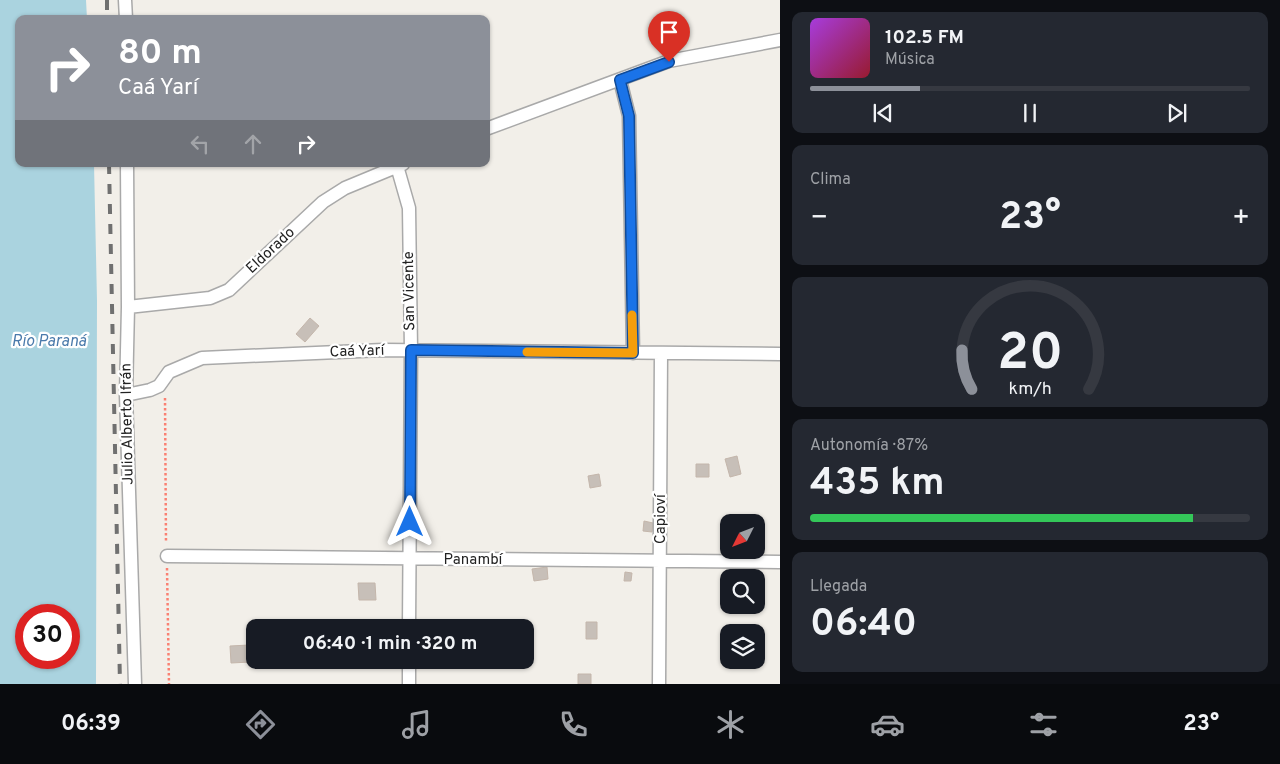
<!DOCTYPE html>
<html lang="es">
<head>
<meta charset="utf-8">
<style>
  :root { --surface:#171b24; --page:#242831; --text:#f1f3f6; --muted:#9ea1a6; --line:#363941; --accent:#8c9099 }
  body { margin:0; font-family:Overpass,sans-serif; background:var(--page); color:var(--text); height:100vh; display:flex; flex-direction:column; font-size:19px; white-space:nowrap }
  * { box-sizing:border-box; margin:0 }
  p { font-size:16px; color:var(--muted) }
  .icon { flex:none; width:28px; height:28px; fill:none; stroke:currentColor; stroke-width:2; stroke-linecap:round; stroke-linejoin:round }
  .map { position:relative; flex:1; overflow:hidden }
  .sheet { display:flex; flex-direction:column; gap:12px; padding:12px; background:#0d0f14; width:500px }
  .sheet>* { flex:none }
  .hud { position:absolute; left:15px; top:15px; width:475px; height:152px; border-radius:10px; box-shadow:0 1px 4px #0004; background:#8c9099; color:#fff; overflow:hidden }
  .needle { width:32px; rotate:228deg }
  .controls { position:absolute; left:720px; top:514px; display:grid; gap:10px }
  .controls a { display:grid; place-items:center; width:45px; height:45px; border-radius:10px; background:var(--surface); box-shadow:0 1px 4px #0004; font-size:25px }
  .speed { position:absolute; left:15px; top:604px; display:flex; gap:10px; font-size:25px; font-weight:700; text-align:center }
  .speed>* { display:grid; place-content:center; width:65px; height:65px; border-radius:50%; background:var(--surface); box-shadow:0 1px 4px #0004; line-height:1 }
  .speed .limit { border:8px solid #d22; background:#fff; color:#111 }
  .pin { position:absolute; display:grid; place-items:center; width:42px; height:42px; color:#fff; margin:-51px -21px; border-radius:50% 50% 50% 0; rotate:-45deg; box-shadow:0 0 5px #0007 }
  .pin .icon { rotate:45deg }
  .me { position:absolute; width:55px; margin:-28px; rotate:0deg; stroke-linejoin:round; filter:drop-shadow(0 0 4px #0008) }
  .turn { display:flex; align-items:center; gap:18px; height:105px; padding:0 20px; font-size:22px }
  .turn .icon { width:65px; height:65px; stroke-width:2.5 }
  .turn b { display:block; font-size:35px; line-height:42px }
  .lanes { display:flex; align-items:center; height:48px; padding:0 20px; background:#0003; justify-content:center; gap:25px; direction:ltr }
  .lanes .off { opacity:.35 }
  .big { font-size:38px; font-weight:700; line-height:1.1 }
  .sheet .card { flex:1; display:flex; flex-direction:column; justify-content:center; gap:8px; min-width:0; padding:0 18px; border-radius:10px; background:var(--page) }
  .sheet .dial { align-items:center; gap:0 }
  .dial svg { height:130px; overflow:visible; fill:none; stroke:var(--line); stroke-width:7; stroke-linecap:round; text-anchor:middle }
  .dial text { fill:var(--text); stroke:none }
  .song { display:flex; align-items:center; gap:15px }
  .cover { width:60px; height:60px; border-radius:8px; background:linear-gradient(135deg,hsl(280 70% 55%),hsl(350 70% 35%)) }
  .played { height:5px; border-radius:2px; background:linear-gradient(90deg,var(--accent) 25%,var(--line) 25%) }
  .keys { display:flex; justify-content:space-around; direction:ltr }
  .heat { display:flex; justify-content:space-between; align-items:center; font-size:28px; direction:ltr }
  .charge { height:8px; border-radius:4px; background:linear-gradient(90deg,#34c759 87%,var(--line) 0) }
  .trip { position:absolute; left:246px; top:619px; width:288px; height:50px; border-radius:10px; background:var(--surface); box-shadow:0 1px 4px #0004; font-weight:700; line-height:50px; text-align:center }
  .tab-bar { display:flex; height:80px; justify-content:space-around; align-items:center; background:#090b0e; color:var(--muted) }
  .tab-bar .icon { width:35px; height:35px }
  .tab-bar .selected { color:var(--accent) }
  .tab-bar b { font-size:22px; color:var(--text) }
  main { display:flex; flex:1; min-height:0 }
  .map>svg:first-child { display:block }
  .water { fill:#aad3df; fill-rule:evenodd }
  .building { fill:#c7bfb8; stroke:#c4b6ab }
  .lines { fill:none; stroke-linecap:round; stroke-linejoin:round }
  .minor-casing { stroke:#a9a9a9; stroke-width:15 }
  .path { stroke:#fa8072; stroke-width:2.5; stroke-dasharray:2.5 2.5; stroke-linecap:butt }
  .minor { stroke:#fff; stroke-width:12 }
  .rail { stroke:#707070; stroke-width:4; stroke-dasharray:10 10; stroke-linecap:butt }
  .route-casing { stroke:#114b97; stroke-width:12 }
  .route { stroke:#1a73e8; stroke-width:9 }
  .slow { stroke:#f59e0b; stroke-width:9 }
  .labels { text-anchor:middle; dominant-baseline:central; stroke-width:4.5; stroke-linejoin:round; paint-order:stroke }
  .street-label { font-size:15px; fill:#222; stroke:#fff }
  .water-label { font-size:16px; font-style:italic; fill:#4a7aab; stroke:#fff }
</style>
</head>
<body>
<main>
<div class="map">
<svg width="780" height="684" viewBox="0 0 780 684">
  <rect width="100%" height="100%" fill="#f2efe9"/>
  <!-- water -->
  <path class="water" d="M0,0h86l1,19h-68v145h75l3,137 -1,383h-96zM26,615h43v43h-43z"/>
  <!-- building -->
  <path class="building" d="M310,318l9,8 -14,16 -9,-8z
    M737,456l4,18 -11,3 -5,-18z
    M696,464h13v13h-13z
    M599,474l2,12 -11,2 -2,-12z
    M644,521l9,2 -1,9 -9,-1z
    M547,567l1,12 -14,2 -2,-12z
    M625,572l7,1 -1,8h-7z
    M358,583h17l1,17h-17z
    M586,622h11v17h-11z
    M249,645l1,17 -19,1 -1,-17z
    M578,674h13v10h-13z"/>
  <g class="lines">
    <!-- minor casing -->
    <g class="minor-casing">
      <path id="minor" d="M125,0l1,19
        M620,80l9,36 4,237
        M486,129l183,-68 111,-21
        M127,164l1,143 -2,88 9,289
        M397,166l12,42 2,142 -2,278
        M128,307l82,-9 19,-8 94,-88 22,-14 58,-24
        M126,395l24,-5 9,-4 10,-14 33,-14 181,-8 397,4
        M167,556l613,6
        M409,684v-24
        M659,684l2,-331"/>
    </g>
    <!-- path -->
    <path class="path" d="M165,398l1,145
      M167,568l2,116"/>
    <!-- minor -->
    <use href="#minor" class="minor"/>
    <!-- rail -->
    <path class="rail" d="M107,0v19
      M109,164l11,520"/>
  </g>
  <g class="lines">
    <!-- route casing -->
    <g class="route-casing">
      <path id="route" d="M410,522l1,-172 222,3 -4,-237 -9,-36 49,-18"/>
    </g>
    <!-- route -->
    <use href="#route" class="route"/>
    <!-- slow -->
    <path class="slow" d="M527,352l106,1 -1,-38"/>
  </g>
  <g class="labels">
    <!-- street labels -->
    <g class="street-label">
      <text transform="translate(271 251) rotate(-43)">Eldorado</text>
      <text transform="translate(410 291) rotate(-91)">San Vicente</text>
      <text transform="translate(357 352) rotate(-2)">Caá Yarí</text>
      <text transform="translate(128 424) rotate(-91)">Julio Alberto Ifrán</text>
      <text transform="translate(661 519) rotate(-90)">Capioví</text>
      <text x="473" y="560">Panambí</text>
    </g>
    <!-- water labels -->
    <g class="water-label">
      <text x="49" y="342">Río Paraná</text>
    </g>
  </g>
</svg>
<div class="controls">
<a><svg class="needle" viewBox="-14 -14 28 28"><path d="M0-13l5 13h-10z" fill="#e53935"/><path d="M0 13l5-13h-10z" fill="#9ea1a6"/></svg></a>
<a><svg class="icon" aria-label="search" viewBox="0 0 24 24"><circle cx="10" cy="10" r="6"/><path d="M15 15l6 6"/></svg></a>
<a><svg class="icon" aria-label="layers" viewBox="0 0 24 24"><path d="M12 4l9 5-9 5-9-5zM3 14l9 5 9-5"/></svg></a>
</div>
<div class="speed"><div class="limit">30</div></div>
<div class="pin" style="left:669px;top:62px;background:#d93025"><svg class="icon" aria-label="arrive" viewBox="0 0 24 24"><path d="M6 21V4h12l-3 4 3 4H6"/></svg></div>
<svg class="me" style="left:410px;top:522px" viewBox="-20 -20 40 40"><path d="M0-17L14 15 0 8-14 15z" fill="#1a73e8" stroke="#fff" stroke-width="4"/></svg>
<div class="trip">06:40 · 1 min · 320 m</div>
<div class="hud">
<div class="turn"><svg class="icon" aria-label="right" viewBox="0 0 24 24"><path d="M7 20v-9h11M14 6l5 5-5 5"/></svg><div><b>80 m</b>Caá Yarí</div></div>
<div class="lanes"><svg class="icon off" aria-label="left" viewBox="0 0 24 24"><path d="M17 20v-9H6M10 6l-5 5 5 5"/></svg><svg class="icon off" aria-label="ahead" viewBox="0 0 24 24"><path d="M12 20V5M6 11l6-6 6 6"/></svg><svg class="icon" aria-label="right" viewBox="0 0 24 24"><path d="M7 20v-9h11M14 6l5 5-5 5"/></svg></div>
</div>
</div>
<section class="sheet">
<div class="card">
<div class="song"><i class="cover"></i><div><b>102.5 FM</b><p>Música</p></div></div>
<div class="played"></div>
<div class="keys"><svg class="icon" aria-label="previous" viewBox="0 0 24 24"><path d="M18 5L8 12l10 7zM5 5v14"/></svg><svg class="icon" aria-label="pause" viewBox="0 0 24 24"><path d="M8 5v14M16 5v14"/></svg><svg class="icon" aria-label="next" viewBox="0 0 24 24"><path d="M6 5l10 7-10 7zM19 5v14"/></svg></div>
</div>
<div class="card"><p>Clima</p>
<div class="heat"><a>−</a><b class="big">23°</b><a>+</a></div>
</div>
<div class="card dial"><svg viewBox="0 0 100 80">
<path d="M14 69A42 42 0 1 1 86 69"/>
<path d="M14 69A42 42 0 0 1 8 45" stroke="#8c9099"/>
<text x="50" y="56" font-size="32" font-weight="700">20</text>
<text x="50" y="72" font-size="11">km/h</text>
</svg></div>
<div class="card"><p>Autonomía · 87%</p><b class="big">435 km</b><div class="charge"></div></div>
<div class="card"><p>Llegada</p><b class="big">06:40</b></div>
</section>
</main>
<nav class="tab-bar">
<b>06:39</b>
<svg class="icon selected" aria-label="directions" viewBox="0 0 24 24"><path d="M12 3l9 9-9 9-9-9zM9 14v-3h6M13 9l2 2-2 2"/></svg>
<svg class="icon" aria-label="music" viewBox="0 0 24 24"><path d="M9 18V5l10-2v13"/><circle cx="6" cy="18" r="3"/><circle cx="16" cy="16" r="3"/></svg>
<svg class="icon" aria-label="phone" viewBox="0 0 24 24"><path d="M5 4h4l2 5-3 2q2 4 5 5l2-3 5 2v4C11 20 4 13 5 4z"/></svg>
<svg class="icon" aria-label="climate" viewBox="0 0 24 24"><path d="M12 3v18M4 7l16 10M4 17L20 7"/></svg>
<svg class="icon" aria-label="car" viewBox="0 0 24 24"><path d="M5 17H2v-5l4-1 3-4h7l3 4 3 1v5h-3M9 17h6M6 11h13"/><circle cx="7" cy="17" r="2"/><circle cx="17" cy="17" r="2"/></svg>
<svg class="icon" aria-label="filters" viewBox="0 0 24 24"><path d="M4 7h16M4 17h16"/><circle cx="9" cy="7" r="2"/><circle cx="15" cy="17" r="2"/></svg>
<b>23°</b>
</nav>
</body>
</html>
